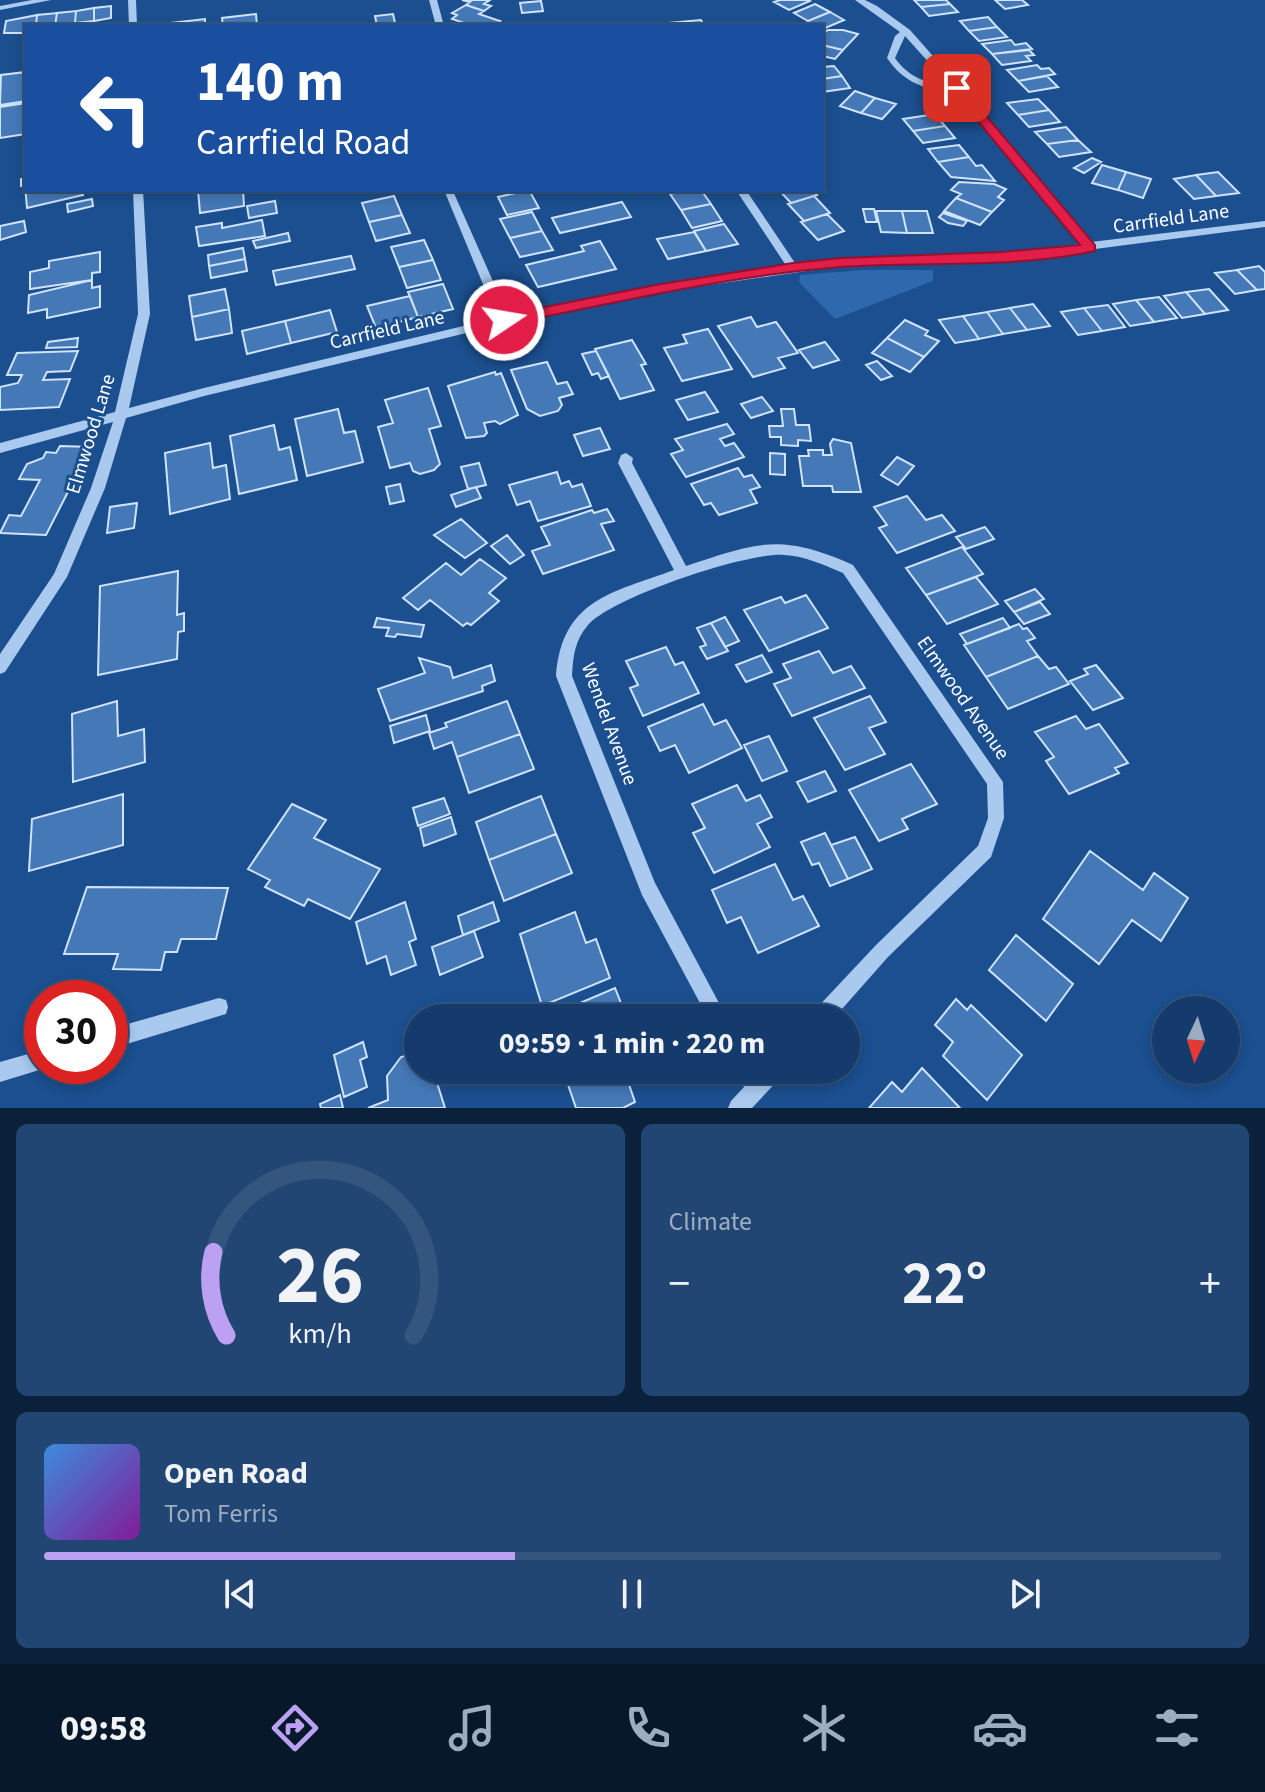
<!DOCTYPE html>
<html lang="en">
<head>
<meta charset="utf-8">
<style>
  :root { --surface:#143b6b; --page:#214673; --text:#f1f3f6; --muted:#9dadc1; --line:#33557e; --accent:#bca0f2 }
  body { margin:0; font-family:"Source Sans 3",sans-serif; background:var(--page); color:var(--text); height:100vh; display:flex; flex-direction:column; font-size:30px; white-space:nowrap }
  * { box-sizing:border-box; margin:0 }
  p { font-size:26px; color:var(--muted) }
  .icon { flex:none; width:44px; height:44px; fill:none; stroke:currentColor; stroke-width:2; stroke-linecap:round; stroke-linejoin:round }
  .map { position:relative; height:1108px; overflow:hidden }
  .panel { display:flex; flex-direction:column; gap:16px; padding:16px; background:#0b203b; flex:1 }
  .panel>* { flex:none }
  .banner { position:absolute; left:24px; top:24px; width:800px; height:168px; border-radius:0px; box-shadow:0 4px 12px #0003,0 0 0 2px var(--line); background:#1a4fa0; color:#fff; overflow:hidden }
  .needle { width:52px; rotate:184deg }
  .fabs { position:absolute; left:1152px; top:996px; display:grid; gap:16px }
  .fabs a { display:grid; place-items:center; width:88px; height:88px; border-radius:50%; background:var(--surface); box-shadow:0 4px 12px #0003,0 0 0 2px var(--line); font-size:40px }
  .speed { position:absolute; left:24px; top:980px; display:flex; gap:16px; font-size:40px; font-weight:700; text-align:center }
  .speed>* { display:grid; place-content:center; width:104px; height:104px; border-radius:50%; background:var(--surface); box-shadow:0 4px 12px #0003,0 0 0 2px var(--line); line-height:1 }
  .speed .limit { border:12px solid #d22; background:#fff; color:#111 }
  .pin { position:absolute; display:grid; place-items:center; width:68px; height:68px; color:#fff; margin:-34px; border-radius:16px; box-shadow:0 4px 12px #0006 }
  .me { position:absolute; width:88px; margin:-44px; rotate:78deg; stroke-linejoin:round; filter:drop-shadow(0 0 6px #0008) }
  .turn { display:flex; align-items:center; gap:28px; height:168px; padding:0 40px; font-size:36px }
  .turn .icon { width:104px; height:104px; stroke-width:2.5 }
  .turn b { display:block; font-size:56px; line-height:68px }
  .big { font-size:60px; font-weight:700; line-height:1.1 }
  .panel .card { flex:1; display:flex; flex-direction:column; justify-content:center; gap:12px; min-width:0; padding:0 28px; border-radius:12px; background:var(--page) }
  .panel .dial { align-items:center; gap:0 }
  .dial svg { height:208px; overflow:visible; fill:none; stroke:var(--line); stroke-width:7; stroke-linecap:round; text-anchor:middle }
  .dial text { fill:var(--text); stroke:none }
  .song { display:flex; align-items:center; gap:24px }
  .cover { width:96px; height:96px; border-radius:12px; background:linear-gradient(135deg,hsl(210 70% 55%),hsl(290 70% 35%)) }
  .played { height:8px; border-radius:4px; background:linear-gradient(90deg,var(--accent) 40%,var(--line) 40%) }
  .keys { display:flex; justify-content:space-around; direction:ltr }
  .heat { display:flex; justify-content:space-between; align-items:center; font-size:44px; direction:ltr }
  .panel .tiles { flex:1; display:grid; gap:16px; grid-template-columns:1fr 1fr }
  .card:last-child { grid-column:span 2 }
  .trip { position:absolute; left:404px; top:1004px; width:456px; height:80px; border-radius:40px; background:var(--surface); box-shadow:0 4px 12px #0003,0 0 0 2px var(--line); font-weight:700; line-height:80px; text-align:center }
  .dock { display:flex; height:128px; justify-content:space-around; align-items:center; background:#08182b; color:var(--muted) }
  .dock .icon { width:56px; height:56px }
  .dock .selected { color:var(--accent) }
  .dock b { font-size:36px; color:var(--text) }
  .map>svg:first-child { display:block }
  .green { fill:#2e69ad }
  .building { fill:#4478b7; stroke:#cfe3fa; stroke-width:2 }
  .lines { fill:none; stroke-linecap:round; stroke-linejoin:round }
  .minor { fill:#a9c9ee; fill-rule:evenodd }
  .route { fill:#e11d48; stroke:#92132f; stroke-width:2 }
  .labels { text-anchor:middle; dominant-baseline:central; stroke-width:6; stroke-linejoin:round; paint-order:stroke }
  .street-label { font-size:20px; fill:#fff; stroke:#1b4f8f }
</style>
</head>
<body>
<div class="map">
<svg width="1265" height="1108" viewBox="0 0 1265 1108">
  <rect width="100%" height="100%" fill="#1b4f8f"/>
  <!-- green -->
  <path class="green" d="M863,270h70v11l-98,38 -36,-37 1,-7z"/>
  <!-- building -->
  <path class="building" d="M462,0h28l-6,4 7,2 -7,5 -18,-6 4,-3z
    M780,0h28l2,1 -21,9 -15,-8z
    M914,0h32l4,4 -29,3z
    M995,0h27l6,5 -23,4z
    M541,1l2,10 -21,2 -2,-10z
    M815,4l15,8 -22,9 -14,-8z
    M950,4l8,8 -29,4 -8,-9z
    M466,5l18,6 -5,3 21,7 -8,5h-19l-21,-7 5,-4 -5,-2z
    M111,6v12l-17,3v-13z
    M94,8v13l-19,2 1,-12z
    M76,11l-1,12 -20,3 2,-13z
    M830,12l14,8 -21,9 -15,-8z
    M57,13l-2,13h-19l1,-11z
    M256,14l1,12h-34l-1,-8z
    M393,14l2,9 -18,3 -2,-10z
    M37,15l-1,11h-10v7h-22l2,-12z
    M988,17l9,10 -28,4 -9,-10z
    M205,19v7h-34v-3z
    M701,20l3,6h-35l-2,-3z
    M997,27l10,10 -28,4 -10,-10z
    M828,30h15l15,4 -15,16 -21,-5v-11z
    M1011,40l4,5 11,-2 6,6 -40,5 -10,-10z
    M822,45l21,5 -8,9 -13,-3z
    M1029,50l5,5 -8,1 5,5 -29,4 -10,-11z
    M1037,65l4,4 8,-1 6,6 -37,7 -11,-11z
    M834,66l8,10 -20,3v-12z
    M26,72v29l-26,4 1,-30z
    M842,76l8,12 -28,4v-13z
    M1047,76l11,11 -29,5 -11,-11z
    M855,91l20,7 -14,15 -21,-7z
    M875,98l21,6 -14,15 -21,-6z
    M1038,99l11,11 -31,5 -11,-12z
    M26,103v31l-26,4v-31z
    M1049,110l11,12 -31,5 -11,-12z
    M935,114l10,12 -32,5 -10,-12z
    M945,126l10,12 -32,5 -10,-12z
    M1066,127l12,13 -31,4 -12,-12z
    M1078,140l13,12 -32,5 -12,-13z
    M959,145l10,12 -31,5 -10,-13z
    M969,157l7,9 6,-1 13,16 -44,-4 -13,-15z
    M1092,158l9,4 -17,11 -10,-5z
    M1102,165l24,7 -8,18 -26,-7z
    M1126,172l25,7 -8,19 -25,-8z
    M1218,172l21,21 -23,3 -20,-21z
    M1196,175l20,21 -22,3 -20,-20z
    M26,178v12h56l1,5 -56,13 -2,-23 -4,1v-7z
    M959,182l35,2 12,5 -8,8 6,3 -12,12 -36,-14 5,-4 -10,-4z
    M198,190h45l1,16 -44,7z
    M529,190l10,18 -32,7 -9,-18z
    M688,190h13l10,14 -30,6 -11,-16z
    M779,190h33l5,5 -26,8z
    M394,196l8,19 -33,7 -7,-19z
    M814,196l16,17 -26,8 -16,-17z
    M956,198l36,14 -12,13 -36,-14z
    M92,199l1,7 -25,6 -1,-8z
    M275,201l2,12 -28,5 -2,-12z
    M622,202l9,15 -71,16 -8,-15z
    M711,204l11,17 -30,7 -11,-18z
    M863,209h11l3,13h-11z
    M876,211h26l5,22 -26,-1z
    M902,211h25l6,22h-26z
    M532,212l10,19 -32,7 -10,-19z
    M943,213l24,8 -4,5 -15,-3 -9,-6z
    M827,214l17,17 -26,9 -17,-18z
    M402,215l8,18 -34,8 -7,-19z
    M262,220l3,16 -66,10 -3,-19 26,-4v5z
    M24,221l2,11 -26,8v-14z
    M724,224l14,20 -32,7 -12,-20z
    M542,231l11,19 -33,7 -10,-19z
    M694,232l12,19 -38,8 -11,-20z
    M288,233l2,8 -34,7 -3,-7z
    M424,240l9,20 -34,7 -8,-20z
    M600,241l16,28 -78,18 -12,-22 58,-14 -3,-5z
    M243,248l2,11 -36,7 -1,-11z
    M100,252v20l-8,1v7l-62,9v-17l19,-4v-7z
    M351,256l4,13 -79,16 -3,-14z
    M245,259l2,12 -36,7 -2,-12z
    M433,260l8,20 -34,8 -8,-21z
    M1259,266l6,6v17l-8,1 -20,-20z
    M1237,270l20,20 -22,4 -20,-21z
    M92,280v8l8,-2v21l-53,11v-9l-19,4 1,-18z
    M443,284l10,25 -35,8 -10,-25z
    M225,289l4,20 -37,8 -3,-21z
    M1209,289l19,21 -23,4 -19,-22z
    M1186,292l19,22 -23,4 -18,-22z
    M410,296l8,21 -42,11 -9,-22z
    M1159,297l18,21 -23,4 -18,-22z
    M1136,300l18,22 -24,4 -17,-22z
    M1033,304l17,22 -23,4 -17,-22z
    M1108,305l17,22 -23,4 -18,-23z
    M1010,308l17,22 -24,4 -16,-22z
    M1084,308l18,23 -24,4 -17,-23z
    M229,309l3,24 -36,7 -4,-23z
    M330,310l7,22 -46,11 -6,-22z
    M987,312l16,22 -24,5 -16,-23z
    M963,316l16,23 -24,4 -16,-23z
    M751,317l6,10 19,-5 22,31 -20,5 7,10 -32,9 -35,-51z
    M905,320l23,11 -3,4 14,6 -15,16 -37,-19z
    M285,321l6,22 -44,11 -5,-23z
    M708,329l24,40 -50,12 -18,-33 23,-5 -4,-8z
    M78,338l-1,9 -31,1 2,-6z
    M887,338l37,19 -14,15 -38,-19z
    M632,340l14,24 -5,1 13,25 -34,9 -25,-50z
    M825,342l14,18 -26,8 -14,-18z
    M78,351l-8,20 -23,1 -4,8 27,-1 -11,28 -59,3v-23l18,-4 4,-8h-15l10,-22z
    M596,351l13,25 -8,3 -3,-6 -6,2 -10,-21z
    M877,361l15,15 -11,4 -15,-15z
    M547,362l10,22 10,-2 6,12 -14,4 3,7 -4,6 -18,5 -13,-7 -16,-39z
    M495,372l1,3 5,-2 17,42 -18,9 -5,-3 -11,2 3,10 -3,3 -18,2 -18,-52z
    M428,388l13,38 -12,3 11,35 -6,6 -14,4 -7,-3 -3,-8 -20,5 -12,-41 15,-4 -8,-23z
    M705,392l13,20 -30,8 -12,-20z
    M762,397l11,14 -22,7 -10,-14z
    M338,409l6,24 11,-2 8,31 -56,14 -12,-57z
    M781,409h13l2,16h13l2,16 -13,-1v6l-17,-1v-8h-11l-1,-11h14z
    M727,424l7,10 -14,5 5,7 9,-3 10,14 -58,20 -15,-23 12,-4 -8,-11z
    M274,425l5,25 11,-3 7,33 -58,14 -9,-58z
    M600,428l10,21 -27,7 -9,-21z
    M833,439l18,4 10,49h-28l-1,-6h-29l-4,-30h10l-1,-6h15v5h9l-2,-11z
    M210,443l3,25 13,-3 4,34 -60,15 -5,-61z
    M60,446l31,1 -4,7h5l-15,31 -5,-1 -26,51 -46,-2 9,-18 12,1 19,-36 -21,-1 8,-15 16,-6 3,-6 10,1z
    M770,453l15,1v21l-15,-1z
    M897,457l17,9 -16,19 -17,-10z
    M479,463l7,22 -18,4 -7,-22z
    M738,468l6,9 8,-2 8,12 -10,3 7,13 -38,12 -8,-12 -7,2 -13,-21z
    M557,472l4,12 8,-3 3,6 10,-3 9,22 -53,15 -8,-20 -13,4 -8,-20z
    M400,484l4,17 -14,3 -4,-17z
    M476,487l5,11 -25,9 -5,-12z
    M907,496l19,24 16,-5 13,16 -58,22 -18,-25 8,-3 -13,-18z
    M137,503l-3,25 -27,5 3,-26z
    M607,509l7,12 -13,3 13,26 -71,24 -11,-23 18,-6 -9,-18 51,-17 2,3z
    M461,519l26,24 -22,15 -31,-23z
    M985,527l9,12 -28,10 -10,-12z
    M507,535l17,20 -14,9 -19,-18z
    M962,547l21,27 -57,21 -20,-27z
    M480,559l26,19 -17,15 10,8 -28,24 -4,-2 -4,3 -33,-26 -12,10 -15,-12 43,-35 15,12z
    M178,571l-1,44 7,-2v18l-6,1 -1,27 -79,16 2,-89z
    M976,577l22,27 -51,20 -21,-29z
    M1035,589l9,10 -30,13 -9,-11z
    M806,595l22,33 -59,23 -25,-41 37,-13 4,6z
    M1040,602l10,12 -26,10 -10,-12z
    M725,617l14,24 -14,6 -14,-24z
    M377,618l17,3 30,4 -3,12 -24,-3 -2,3 -9,-1 3,-8 -15,-1z
    M1003,618l7,10 -43,16 -7,-10z
    M711,623l17,28 -21,8 -7,-12 6,-2 -9,-17z
    M1019,624l4,5 4,-1 8,10 -8,3 11,15 -52,21 -22,-32z
    M666,647l9,18 8,-3 16,31 -56,23 -13,-28 8,-3 -12,-24z
    M819,651l14,22 18,-7 14,22 -73,28 -18,-32 17,-6 -8,-14z
    M762,655l10,17 -26,10 -10,-17z
    M1038,656l11,13 7,-2 13,17 -61,25 -22,-32z
    M419,658l31,9 3,11 38,-13 4,16 -13,5 1,5 -93,30 -12,-32 47,-16z
    M1096,665l27,33 -30,12 -23,-29 18,-7 -4,-5z
    M870,696l16,26 -17,6 16,26 -40,16 -31,-52z
    M117,701l1,35 26,-7 1,33 -72,20 -1,-68z
    M507,701l13,33 -63,23 -5,-15 -18,7 -5,-16 18,-6 -2,-4z
    M703,704l11,21 12,-5 16,28 -53,25 -14,-28 -15,6 -12,-24z
    M426,715l4,16 -36,12 -4,-17z
    M1076,716l10,13 13,-5 29,39 -13,5 4,5 -50,21 -23,-33 8,-4 -19,-25z
    M520,734l14,35 -65,24 -12,-36z
    M769,736l18,35 -25,10 -18,-36z
    M911,764l26,40 -35,15 6,10 -29,12 -30,-51z
    M825,771l11,20 -28,11 -11,-20z
    M737,785l9,16 14,-6 12,22 -15,7 13,23 -56,26 -21,-40 12,-5 -13,-24z
    M123,794v51l-94,26 3,-52z
    M541,796l15,38 -67,26 -13,-38z
    M444,798l6,16 -32,12 -5,-18z
    M292,804l34,16 -12,18 66,31 -30,50 -42,-20 -4,7 -39,-19 5,-7 -22,-11z
    M451,817l5,17 -32,12 -4,-18z
    M825,833l23,46 -18,7 -11,-23 -7,2 -11,-23z
    M556,834l16,39 -68,28 -15,-41z
    M855,837l17,32 -24,10 -17,-34z
    M1090,851l53,39 11,-17 34,25 -27,43 -29,-21 -33,44 -56,-45z
    M775,864l18,36 10,-4 16,30 -61,27 -17,-36 -14,6 -15,-33z
    M87,887l141,1 -12,51h-35l-4,13h-12l-4,18 -48,-1 5,-15h-54z
    M405,902l11,37 -7,3 7,23 -25,10 -5,-19 -19,8 -11,-42z
    M493,902l6,19 -36,14 -5,-19z
    M575,912l11,31 10,-4 14,39 -68,28 -22,-72z
    M474,931l9,26 -43,18 -8,-28z
    M1016,935l57,49 -27,37 -57,-51z
    M615,988l12,30h-82z
    M956,999l11,11 4,-5 51,50 -35,45 -44,-44 10,-14 -18,-17z
    M363,1042l4,15 -7,3 7,27 -23,10 -10,-42z
    M418,1052v18h15l12,38h-77l20,-8 -1,-24 14,-19z
    M922,1068l38,40h-91l23,-26 10,10z
    M563,1070h61l11,32 -12,6h-47z
    M340,1095l3,13h-22l-1,-4z"/>
  <g class="lines">
    <!-- minor -->
    <path class="minor" d="M32,0h19l-51,10v-4z
      M128,0h8l1,26h-8z
      M429,0h8l7,26h-8z
      M855,0h10l12,6 33,24 83,94 98,118 174,-21v6l-170,22 -5,2 -4,-1 -84,10 -161,6 -180,26 -157,32 -300,72 -78,22 -21,70 -38,89 -62,95 -5,2v-20l54,-80 37,-86 22,-66 -113,31v-10l115,-31 23,-98 -5,-124h10l7,124 -21,94 75,-20 293,-70 -53,-128 9,1 55,124 153,-31 126,-17 -51,-77h10l51,76 44,-6 161,-6 79,-10 -127,-153c-28,0 -51,-9 -67,-33l8,-22 5,-4zM905,36l44,49c-22,-1 -41,-8 -54,-27z
      M626,453l7,5 -1,5 54,103c72,-24 95,-33 167,-1l150,217 1,36 -13,39 -103,100 -54,61h-22l2,-7 62,-66 102,-99 10,-28 -1,-34 -144,-211c-19,-8 -38,-17 -59,-18 -37,-3 -171,42 -196,70 -13,15 -15,31 -16,51l83,207 72,135h-19l-66,-123 -86,-219c6,-77 56,-83 118,-106l-56,-107 3,-8z
      M219,998l7,2 2,7 -2,7 -116,35v-20z
      M42,1050v16l7,1 -49,15v-20z
      M736,1070h20l2,3 3,-3h23l-3,7 -29,31h-24l3,-7 13,-14z"/>
  </g>
  <!-- route -->
  <path class="route" d="M957,85l4,1 134,159v6c-80,18 -173,10 -255,16 -113,9 -225,36 -336,58l-7,-5 7,-5 157,-31 132,-21 48,-5 161,-6 78,-7 -127,-154v-5z"/>
  <g class="labels">
    <!-- street labels -->
    <g class="street-label">
      <text transform="translate(1171 219) rotate(-8)">Carrfield Lane</text>
      <text transform="translate(387 330) rotate(-13)">Carrfield Lane</text>
      <text transform="translate(91 434) rotate(-73)">Elmwood Lane</text>
      <text transform="translate(963 698) rotate(55)">Elmwood Avenue</text>
      <text transform="translate(609 724) rotate(70)">Wendel Avenue</text>
    </g>
  </g>
</svg>
<div class="fabs">
<a><svg class="needle" viewBox="-14 -14 28 28"><path d="M0-13l5 13h-10z" fill="#e53935"/><path d="M0 13l5-13h-10z" fill="#9dadc1"/></svg></a>
</div>
<div class="speed"><div class="limit">30</div></div>
<div class="pin" style="left:957px;top:88px;background:#d93025"><svg class="icon" aria-label="arrive" viewBox="0 0 24 24"><path d="M6 21V4h12l-3 4 3 4H6"/></svg></div>
<svg class="me" style="left:504px;top:320px" viewBox="-20 -20 40 40"><circle r="17" fill="#e11d48" stroke="#fff" stroke-width="3"/><path d="M0-11L8 9 0 5-8 9z" fill="#fff"/></svg>
<div class="trip">09:59 · 1 min · 220 m</div>
<div class="banner">
<div class="turn"><svg class="icon" aria-label="left" viewBox="0 0 24 24"><path d="M17 20v-9H6M10 6l-5 5 5 5"/></svg><div><b>140 m</b>Carrfield Road</div></div>
</div>
</div>
<section class="panel">
<div class="tiles">
<div class="card dial"><svg viewBox="0 0 100 80">
<path d="M14 69A42 42 0 1 1 86 69"/>
<path d="M14 69A42 42 0 0 1 9 37" stroke="#bca0f2"/>
<text x="50" y="56" font-size="32" font-weight="700">26</text>
<text x="50" y="72" font-size="11">km/h</text>
</svg></div>
<div class="card"><p>Climate</p>
<div class="heat"><a>−</a><b class="big">22°</b><a>+</a></div>
</div>
<div class="card">
<div class="song"><i class="cover"></i><div><b>Open Road</b><p>Tom Ferris</p></div></div>
<div class="played"></div>
<div class="keys"><svg class="icon" aria-label="previous" viewBox="0 0 24 24"><path d="M18 5L8 12l10 7zM5 5v14"/></svg><svg class="icon" aria-label="pause" viewBox="0 0 24 24"><path d="M8 5v14M16 5v14"/></svg><svg class="icon" aria-label="next" viewBox="0 0 24 24"><path d="M6 5l10 7-10 7zM19 5v14"/></svg></div>
</div>
</div>
</section>
<nav class="dock">
<b>09:58</b>
<svg class="icon selected" aria-label="directions" viewBox="0 0 24 24"><path d="M12 3l9 9-9 9-9-9zM9 14v-3h6M13 9l2 2-2 2"/></svg>
<svg class="icon" aria-label="music" viewBox="0 0 24 24"><path d="M9 18V5l10-2v13"/><circle cx="6" cy="18" r="3"/><circle cx="16" cy="16" r="3"/></svg>
<svg class="icon" aria-label="phone" viewBox="0 0 24 24"><path d="M5 4h4l2 5-3 2q2 4 5 5l2-3 5 2v4C11 20 4 13 5 4z"/></svg>
<svg class="icon" aria-label="climate" viewBox="0 0 24 24"><path d="M12 3v18M4 7l16 10M4 17L20 7"/></svg>
<svg class="icon" aria-label="car" viewBox="0 0 24 24"><path d="M5 17H2v-5l4-1 3-4h7l3 4 3 1v5h-3M9 17h6M6 11h13"/><circle cx="7" cy="17" r="2"/><circle cx="17" cy="17" r="2"/></svg>
<svg class="icon" aria-label="filters" viewBox="0 0 24 24"><path d="M4 7h16M4 17h16"/><circle cx="9" cy="7" r="2"/><circle cx="15" cy="17" r="2"/></svg>
</nav>
</body>
</html>
